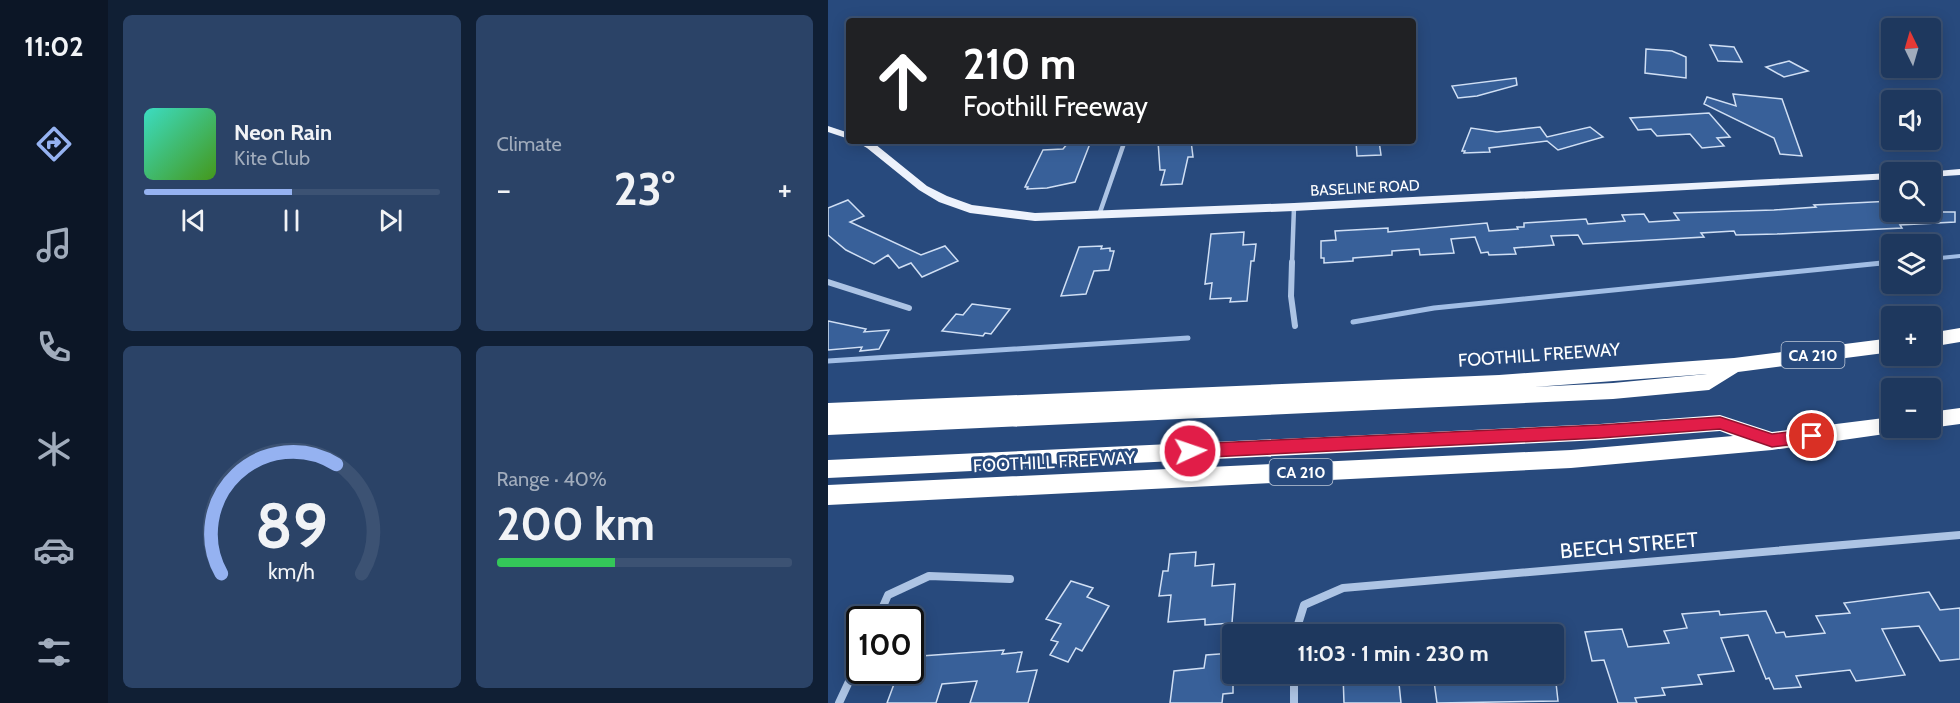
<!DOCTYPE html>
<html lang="en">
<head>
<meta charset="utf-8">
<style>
  :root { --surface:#1e385e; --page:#2b4367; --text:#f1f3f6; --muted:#a1acbc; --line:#3c5273; --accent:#95b2f1 }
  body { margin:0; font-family:Cabin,sans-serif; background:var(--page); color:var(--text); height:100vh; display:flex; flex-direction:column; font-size:22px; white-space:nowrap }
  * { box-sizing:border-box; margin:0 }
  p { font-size:20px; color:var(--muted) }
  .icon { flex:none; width:33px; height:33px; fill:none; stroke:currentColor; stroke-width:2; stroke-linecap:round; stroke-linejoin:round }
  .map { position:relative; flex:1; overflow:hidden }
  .panel { display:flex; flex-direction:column; gap:15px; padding:15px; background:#101f34; width:720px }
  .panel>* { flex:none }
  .guide { position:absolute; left:18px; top:18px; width:570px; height:126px; border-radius:6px; box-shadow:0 3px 15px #0003,0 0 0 2px var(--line); background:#202124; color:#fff; overflow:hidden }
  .needle { width:39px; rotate:355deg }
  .controls { position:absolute; left:1053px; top:18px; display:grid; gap:12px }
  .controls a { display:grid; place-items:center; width:60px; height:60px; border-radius:6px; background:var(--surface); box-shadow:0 3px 15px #0003,0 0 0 2px var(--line); font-size:30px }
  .speed { position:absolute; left:18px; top:606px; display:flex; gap:12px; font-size:30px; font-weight:700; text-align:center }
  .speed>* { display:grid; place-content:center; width:78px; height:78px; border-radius:50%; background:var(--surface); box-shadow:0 3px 15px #0003,0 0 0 2px var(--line); line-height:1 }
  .speed .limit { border:3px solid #111; border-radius:9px; background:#fff; color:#111 }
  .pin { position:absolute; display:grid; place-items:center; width:51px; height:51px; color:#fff; margin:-26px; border:3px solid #fff; border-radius:50%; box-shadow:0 2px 6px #0007 }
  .me { position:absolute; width:66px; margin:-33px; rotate:87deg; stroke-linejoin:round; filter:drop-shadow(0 0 4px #0008) }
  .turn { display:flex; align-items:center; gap:21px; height:126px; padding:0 18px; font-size:27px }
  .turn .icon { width:78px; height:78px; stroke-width:2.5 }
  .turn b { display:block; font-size:42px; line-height:51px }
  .big { font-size:45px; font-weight:800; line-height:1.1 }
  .panel .card { flex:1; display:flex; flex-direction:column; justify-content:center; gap:9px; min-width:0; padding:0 21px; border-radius:9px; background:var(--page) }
  .panel .dial { align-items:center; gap:0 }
  .dial svg { height:156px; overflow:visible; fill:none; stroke:var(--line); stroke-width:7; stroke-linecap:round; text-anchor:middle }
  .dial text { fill:var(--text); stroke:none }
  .song { display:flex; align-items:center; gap:18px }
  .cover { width:72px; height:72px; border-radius:9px; background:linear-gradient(135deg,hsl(170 70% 55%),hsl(100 70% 35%)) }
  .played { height:6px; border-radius:3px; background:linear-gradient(90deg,var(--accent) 50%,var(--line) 50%) }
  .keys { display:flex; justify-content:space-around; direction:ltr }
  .heat { display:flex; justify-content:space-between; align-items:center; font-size:33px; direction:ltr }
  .charge { height:9px; border-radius:4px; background:linear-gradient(90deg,#34c759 40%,var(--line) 0) }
  .panel .tiles { flex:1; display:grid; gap:15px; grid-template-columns:repeat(2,1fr) }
  .trip { position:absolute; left:394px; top:624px; width:342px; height:60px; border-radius:6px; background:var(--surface); box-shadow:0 3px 15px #0003,0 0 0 2px var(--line); font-weight:800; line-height:60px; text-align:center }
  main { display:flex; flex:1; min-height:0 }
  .menu { display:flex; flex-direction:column; width:108px; justify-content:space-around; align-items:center; background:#0c1626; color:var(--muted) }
  .menu .icon { width:42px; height:42px }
  .menu .active { color:var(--accent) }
  .menu b { font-size:27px; color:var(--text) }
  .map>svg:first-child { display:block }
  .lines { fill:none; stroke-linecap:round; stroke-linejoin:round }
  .stream-far1 { stroke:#a2bee5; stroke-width:4 }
  .stream { stroke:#a2bee5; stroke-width:5 }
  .building { fill:#386099; stroke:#d0dff4; stroke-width:1.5 }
  .minor-far2 { stroke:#adc4e4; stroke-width:4.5 }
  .minor-far1 { stroke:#adc4e4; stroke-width:6 }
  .minor { stroke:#adc4e4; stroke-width:8 }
  .primary { fill:#edf2fc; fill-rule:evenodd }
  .motorway { fill:#fff; fill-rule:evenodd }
  .route { fill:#e11d48; stroke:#92132f; stroke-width:1.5 }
  .labels { text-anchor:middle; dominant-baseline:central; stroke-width:6; stroke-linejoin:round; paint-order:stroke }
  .far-street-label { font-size:15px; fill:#fff; stroke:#284a7d }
  .shield { fill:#284a7d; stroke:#bec9d8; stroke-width:1.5 }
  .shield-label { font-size:16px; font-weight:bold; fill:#fff }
  .street-label { font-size:18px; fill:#fff; stroke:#284a7d }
  .near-street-label { font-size:21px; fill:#fff; stroke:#284a7d }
</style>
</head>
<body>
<main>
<nav class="menu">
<b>11:02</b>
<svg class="icon active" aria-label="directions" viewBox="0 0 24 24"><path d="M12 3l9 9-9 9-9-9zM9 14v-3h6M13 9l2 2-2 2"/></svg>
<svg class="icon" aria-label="music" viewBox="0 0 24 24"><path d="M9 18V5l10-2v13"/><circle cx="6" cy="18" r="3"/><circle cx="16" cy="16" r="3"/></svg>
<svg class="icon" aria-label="phone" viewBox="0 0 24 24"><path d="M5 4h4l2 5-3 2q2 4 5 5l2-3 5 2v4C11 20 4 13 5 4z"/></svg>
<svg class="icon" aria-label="climate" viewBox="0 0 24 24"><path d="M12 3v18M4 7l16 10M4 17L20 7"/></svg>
<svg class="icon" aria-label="car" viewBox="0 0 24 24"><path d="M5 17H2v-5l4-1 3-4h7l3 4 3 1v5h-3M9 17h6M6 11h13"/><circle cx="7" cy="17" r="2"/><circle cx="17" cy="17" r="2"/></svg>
<svg class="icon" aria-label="filters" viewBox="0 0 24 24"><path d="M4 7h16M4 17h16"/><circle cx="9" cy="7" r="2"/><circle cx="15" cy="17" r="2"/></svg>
</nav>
<section class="panel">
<div class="tiles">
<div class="card">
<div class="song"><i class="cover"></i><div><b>Neon Rain</b><p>Kite Club</p></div></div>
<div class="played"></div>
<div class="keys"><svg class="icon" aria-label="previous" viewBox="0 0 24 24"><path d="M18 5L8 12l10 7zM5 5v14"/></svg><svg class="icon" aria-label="pause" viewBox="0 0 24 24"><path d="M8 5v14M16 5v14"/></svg><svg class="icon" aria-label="next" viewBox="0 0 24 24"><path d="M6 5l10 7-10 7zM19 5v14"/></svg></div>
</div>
<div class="card"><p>Climate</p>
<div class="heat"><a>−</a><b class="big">23°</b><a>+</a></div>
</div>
<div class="card dial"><svg viewBox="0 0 100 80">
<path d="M14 69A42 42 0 1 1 86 69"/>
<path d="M14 69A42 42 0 0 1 73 13" stroke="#95b2f1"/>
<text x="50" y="56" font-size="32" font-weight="700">89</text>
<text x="50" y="72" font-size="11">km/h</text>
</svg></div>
<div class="card"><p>Range · 40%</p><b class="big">200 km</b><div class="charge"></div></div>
</div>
</section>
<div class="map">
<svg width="1132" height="703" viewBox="0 0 1132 703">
  <rect width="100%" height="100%" fill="#284a7d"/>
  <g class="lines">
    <!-- stream-far1 -->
    <path class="stream-far1" d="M1102,259l30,-3
      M1052,263l12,-1"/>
    <!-- stream -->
    <path class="stream" d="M525,322l81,-14 458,-46
      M0,361l360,-23"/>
  </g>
  <!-- building -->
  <path class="building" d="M882,45l24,2 8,15 -24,-1z
    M818,49l26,2 14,6v21l-41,-5z
    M961,61l19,10 -24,6 -18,-10z
    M688,78l1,7 -40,11 -19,2 -6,-12z
    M905,94l49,5 20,57 -22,-2 -6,-16 -70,-34 3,-7 29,9z
    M881,113l21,24 -13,1 7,8 -22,2 -12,-14 -33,2 -6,-7 -13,1 -8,-12z
    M712,127l7,10 43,-10 13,10 -45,13 -11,-9 -58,7 1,4 -26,1 1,-2h-3l9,-23 26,4z
    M248,141h15l-16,41 -28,6 -20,1 1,-2h-3l18,-37 20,-1 5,-6z
    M330,141h33l2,16h-5l-6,27 -21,1 4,-15h-5z
    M528,141h23l2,14 -24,1z
    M20,200l16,16 -14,6 71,33 24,-9 13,15 -36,16 -11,-14 -12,5 -11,-13 -14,9 -28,-14 -18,-15v-27z
    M1064,201v11h63v10l-55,3 2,3 -125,6 -41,1 -2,-4 -33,2 3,4 -121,7 -5,-9 -27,1 3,9 -40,3 2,6 -27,1 -1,-3 -7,1 -6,-16 -24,2 3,14 -34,2 -1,-6 -27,2v4l-39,3v3l-29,2v-5h-3v-17l15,-1 -1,-9 53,-3v4l99,-9 2,8 29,-2 -1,-2h7v-4l62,-4 2,5 37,-3 -3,-6 22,-1 5,8 30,-2 -5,-7 100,-3 42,-3 -2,-2z
    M416,232l-1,13 13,-1 -2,17h-3l-4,40 -17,1 1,-4 -21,1 2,-16 -7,1 6,-50z
    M274,246l-1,3 9,-1v3h4l-5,19 -15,1 -8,23 -25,2 18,-49z
    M144,304l38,5 -19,25 -6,-1 -2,3 -41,-5 14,-17 7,1z
    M0,321l38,8 -2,3 25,-2 -10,19 -19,2 2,-4 -34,3z
    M368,552l-1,14 19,-2 -2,22 23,-2 -3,39 -27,2v-6l-37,3 3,-27 -12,1 4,-25h5l2,-17z
    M243,581l22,7 -6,9 22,9 -27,45 -6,-3 -8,14 -18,-7 8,-13 -7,-2 10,-16 -15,-5z
    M1101,592l11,18 20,-2v51l-20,2 -21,-35 -37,3 23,46 -33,4 -16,2 -6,-11 -54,6 5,11 -27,2 -5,-11 -3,1 -18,-44 -27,3 13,33 -36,4 4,9 -40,4 3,7 -30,3 2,5h-19l-14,-43 -12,1 -7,-29 37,-3 6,18 41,-4 -5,-12 23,-3 -5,-14 37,-3 1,4 46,-4 10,22 8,-1 2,5 39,-4 -9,-17 34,-3 -6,-10z
    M176,650l-2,4 20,-2 -5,20 20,-2 -9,33h-58l7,-22 -35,3 -6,19h-49l10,-27 17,-1 7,-19z
    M405,653v40l-10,1 -1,9h-52l4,-32 30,-3 2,-13z
    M515,674h55l3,29h-57z
    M605,674h122l3,27 -121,2z"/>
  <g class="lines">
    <!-- minor-far2 -->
    <path class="minor-far2" d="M271,215l24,-69
      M464,263l2,-56"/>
    <!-- minor-far1 -->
    <path class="minor-far1" d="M464,262l-1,34 4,30
      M0,282l81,26"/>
    <!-- minor -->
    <path class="minor" d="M49,620l11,-25 41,-19 81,3
      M467,634l9,-29 39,-17 617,-53
      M466,674v29
      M11,703l21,-45"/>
    <!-- primary -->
    <path class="primary" d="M0,126l21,7v6l-21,-7z
      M27,141h14l6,3 52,42 20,10 25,9 63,8 259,-10 598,-30v6l-598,32 -259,10 -65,-8 -31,-11 -20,-12 -52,-42z
      M1132,169v6l-30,2v-5h-5z"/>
    <!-- motorway -->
    <path class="motorway" d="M1132,328v14l-30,5v-14z
      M1064,338v14l-154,20 -29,18 -96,9 -785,36v-32l671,-28 235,-17zM879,374l-94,9 -79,4z
      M1132,408v16l-30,4h-2h2v-16z
      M892,415l52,17 120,-15v11h9l-2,3 -7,2 -120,17 -201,18 -743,37v-20l743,-35 162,-14 -13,-5 -120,9 -772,38v-18l772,-36z"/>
  </g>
  <!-- route -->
  <path class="route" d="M892,417l52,17 40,-5 6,2 2,5 -2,4 -6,2 -40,5 -52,-18 -120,9 -410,20 -5,-2 -2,-5 2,-5 5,-2 410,-19z"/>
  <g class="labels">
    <!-- far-street labels -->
    <g class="far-street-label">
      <text transform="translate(537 188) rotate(-3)">BASELINE ROAD</text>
    </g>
    <!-- shield labels -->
    <g class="shield">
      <rect x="953.5" y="342" width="63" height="26" rx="4.5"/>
      <rect x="441.5" y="459" width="63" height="26" rx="4.5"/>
    </g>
    <g class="shield-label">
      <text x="985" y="355">CA 210</text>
      <text x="473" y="472">CA 210</text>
    </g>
    <!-- street labels -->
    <g class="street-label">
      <text transform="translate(711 355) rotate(-4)">FOOTHILL FREEWAY</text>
      <text transform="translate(226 462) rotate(-3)">FOOTHILL FREEWAY</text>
    </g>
    <!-- near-street labels -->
    <g class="near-street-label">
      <text transform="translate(801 545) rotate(-5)">BEECH STREET</text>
    </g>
  </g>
</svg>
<div class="controls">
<a><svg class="needle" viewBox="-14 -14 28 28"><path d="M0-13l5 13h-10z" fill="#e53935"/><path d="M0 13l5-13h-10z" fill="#a1acbc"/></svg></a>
<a><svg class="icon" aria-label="sound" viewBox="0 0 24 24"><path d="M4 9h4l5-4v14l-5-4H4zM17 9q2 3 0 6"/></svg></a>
<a><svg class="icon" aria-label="search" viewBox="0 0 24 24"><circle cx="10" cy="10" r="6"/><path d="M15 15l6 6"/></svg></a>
<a><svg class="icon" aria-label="layers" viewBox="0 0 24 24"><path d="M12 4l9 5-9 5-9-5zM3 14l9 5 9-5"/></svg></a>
<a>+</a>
<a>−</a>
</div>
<div class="speed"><div class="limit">100</div></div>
<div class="pin" style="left:984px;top:436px;background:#d93025"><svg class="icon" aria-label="arrive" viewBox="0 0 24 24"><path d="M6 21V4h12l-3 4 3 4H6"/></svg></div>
<svg class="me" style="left:362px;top:451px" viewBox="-20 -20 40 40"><circle r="17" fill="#e11d48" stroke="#fff" stroke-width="3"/><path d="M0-11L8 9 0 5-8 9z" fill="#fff"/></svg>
<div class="trip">11:03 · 1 min · 230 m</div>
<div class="guide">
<div class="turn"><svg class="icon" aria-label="ahead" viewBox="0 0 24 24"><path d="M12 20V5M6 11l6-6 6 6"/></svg><div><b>210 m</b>Foothill Freeway</div></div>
</div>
</div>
</main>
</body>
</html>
